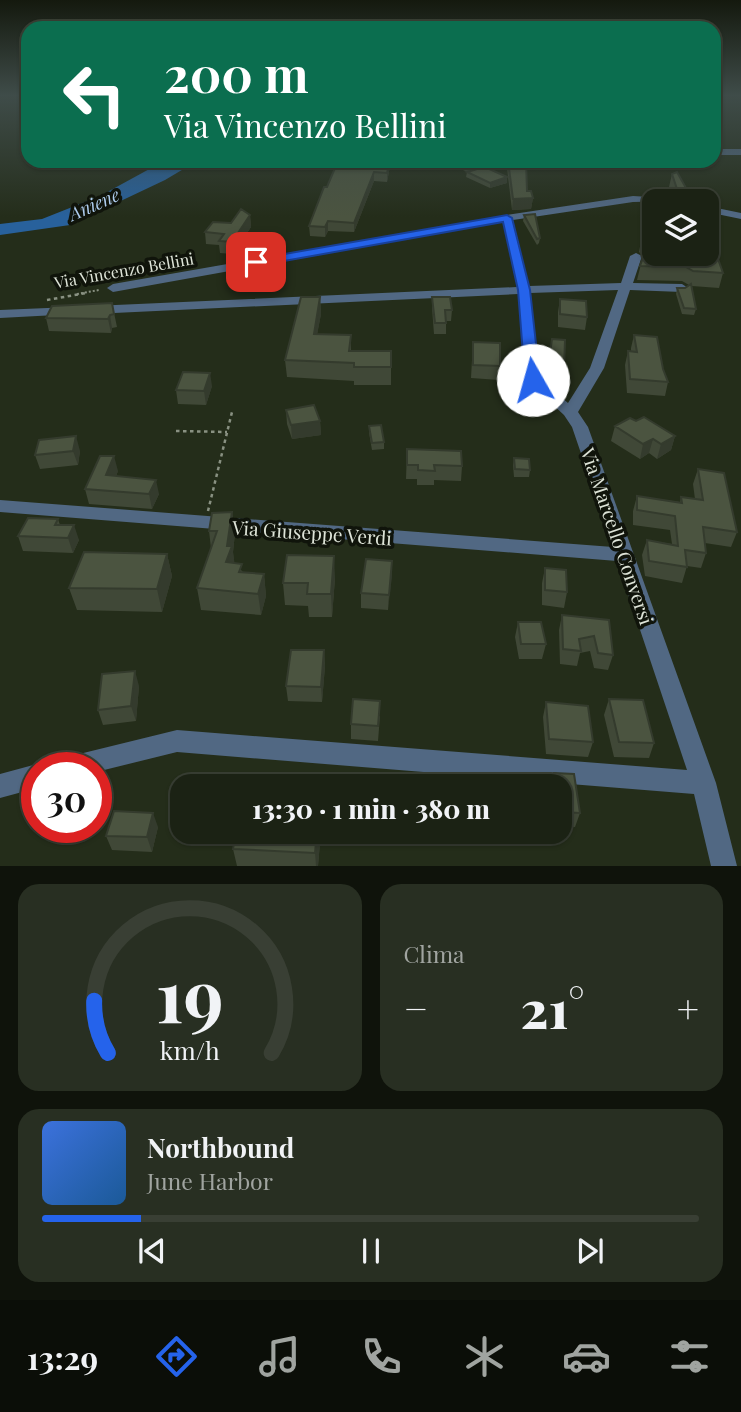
<!DOCTYPE html>
<html lang="it">
<head>
<meta charset="utf-8">
<style>
  :root { --surface:#1b2214; --page:#282f22; --text:#f1f3f6; --muted:#a0a4a0; --line:#393f34; --accent:#2563eb }
  body { margin:0; font-family:"Playfair Display",serif; background:var(--page); color:var(--text); height:100vh; display:flex; flex-direction:column; font-size:26px; white-space:nowrap }
  * { box-sizing:border-box; margin:0 }
  p { font-size:23px; color:var(--muted) }
  .icon { flex:none; width:38px; height:38px; fill:none; stroke:currentColor; stroke-width:2; stroke-linecap:round; stroke-linejoin:round }
  .map { position:relative; height:866px; overflow:hidden }
  .side { display:flex; flex-direction:column; gap:18px; padding:18px; background:#0f130b; flex:1 }
  .side>* { flex:none }
  .banner { position:absolute; left:21px; top:21px; width:700px; height:147px; border-radius:21px; box-shadow:0 2px 5px #0004,0 0 0 2px var(--line); background:#0b6e4f; color:#fff; overflow:hidden }
  .tools { position:absolute; left:642px; top:189px; display:grid; gap:14px }
  .tools a { display:grid; place-items:center; width:77px; height:77px; border-radius:14px; background:var(--surface); box-shadow:0 2px 5px #0004,0 0 0 2px var(--line); font-size:35px }
  .speed { position:absolute; left:21px; top:752px; display:flex; gap:14px; font-size:35px; font-weight:700; text-align:center }
  .speed>* { display:grid; place-content:center; width:91px; height:91px; border-radius:50%; background:var(--surface); box-shadow:0 2px 5px #0004,0 0 0 2px var(--line); line-height:1 }
  .speed .limit { border:10px solid #d22; background:#fff; color:#111 }
  .pin { position:absolute; display:grid; place-items:center; width:60px; height:60px; color:#fff; margin:-30px; border-radius:14px; box-shadow:0 4px 10px #0006 }
  .me { position:absolute; width:77px; margin:-38px; rotate:353deg; stroke-linejoin:round; filter:drop-shadow(0 0 5px #0008) }
  .turn { display:flex; align-items:center; gap:24px; height:147px; padding:0 28px; font-size:32px }
  .turn .icon { width:91px; height:91px; stroke-width:2.5 }
  .turn b { display:block; font-size:49px; line-height:60px }
  .big { font-size:52px; font-weight:800; line-height:1.1 }
  .side .card { flex:1; display:flex; flex-direction:column; justify-content:center; gap:10px; min-width:0; padding:0 24px; border-radius:21px; background:var(--page) }
  .side .dial { align-items:center; gap:0 }
  .dial svg { height:182px; overflow:visible; fill:none; stroke:var(--line); stroke-width:7; stroke-linecap:round; text-anchor:middle }
  .dial text { fill:var(--text); stroke:none }
  .song { display:flex; align-items:center; gap:21px }
  .cover { width:84px; height:84px; border-radius:10px; background:linear-gradient(135deg,hsl(220 70% 55%),hsl(210 70% 35%)) }
  .played { height:7px; border-radius:4px; background:linear-gradient(90deg,var(--accent) 15%,var(--line) 15%) }
  .keys { display:flex; justify-content:space-around; direction:ltr }
  .heat { display:flex; justify-content:space-between; align-items:center; font-size:38px; direction:ltr }
  .side .tiles { flex:1; display:grid; gap:18px; grid-template-columns:1fr 1fr }
  .card:last-child { grid-column:span 2 }
  .trip { position:absolute; left:170px; top:774px; width:402px; height:70px; border-radius:21px; background:var(--surface); box-shadow:0 2px 5px #0004,0 0 0 2px var(--line); font-weight:800; line-height:70px; text-align:center }
  .tab-bar { display:flex; height:112px; justify-content:space-around; align-items:center; background:#0b0e08; color:var(--muted) }
  .tab-bar .icon { width:49px; height:49px }
  .tab-bar .active { color:var(--accent) }
  .tab-bar b { font-size:32px; color:var(--text) }
  .map>svg:first-child { display:block }
  .water { fill:#28619c }
  .lines { fill:none; stroke-linecap:round; stroke-linejoin:round }
  .path-far1 { stroke:#899182; stroke-width:2; stroke-dasharray:2 2; stroke-linecap:butt }
  .path { stroke:#899182; stroke-width:2.5; stroke-dasharray:3.5 3.5; stroke-linecap:butt }
  .minor { fill:#516883; fill-rule:evenodd }
  .wall { fill:#404837 }
  .shaded-wall { fill:#343b2d }
  .building { fill:#4b5440; stroke:#343b2d; stroke-width:2 }
  .route { fill:#2563eb; stroke:#184099; stroke-width:2 }
  .labels { text-anchor:middle; dominant-baseline:central; stroke-width:7; stroke-linejoin:round; paint-order:stroke }
  .far-street-label { font-size:16px; fill:#dee4d8; stroke:#10140b }
  .far-water-label { font-size:18px; font-style:italic; fill:#aecced; stroke:#10140b }
  .street-label { font-size:19px; fill:#dee4d8; stroke:#10140b }
</style>
</head>
<body>
<div class="map">
<svg width="741" height="866" viewBox="0 0 741 866">
  <rect width="100%" height="100%" fill="#242d1a"/>
  <!-- water -->
  <path class="water" d="M164,161h33l-32,19 -95,45 -70,10v-11l42,-5 58,-23z"/>
  <g class="lines">
    <!-- path-far1 -->
    <path class="path-far1" d="M77,294l22,-4"/>
    <!-- path -->
    <path class="path" d="M47,300l39,-7
      M176,431l51,1
      M208,511l24,-99"/>
    <!-- minor -->
    <path class="minor" d="M714,149h27v6h-27z
      M633,196l34,2 5,3 -39,1 -120,18 16,66 92,-3 9,-27 6,-3 6,3 -9,27 49,1 6,4 -6,4 -52,-2 -26,78 -26,44 10,15 128,356 21,83h-26l-17,-72 -517,-42 -81,20v-4h-41l3,-8 9,-3 110,-27 510,40 -70,-209 -617,-49v-12l613,47 -41,-120 -8,-12 -38,-35 -8,-86 -425,20 -6,-4 6,-4 424,-19 -14,-65 -390,70 -6,-4 6,-4 394,-69zM618,290l-28,78 -22,35 -28,-24 -10,-86z
      M707,206l34,7v6l-34,-7z
      M71,307l6,4 -2,3 -75,4v-8z
      M37,764l9,4h-9v20l-37,10v-24z"/>
  </g>
  <!-- wall -->
  <path class="wall" d="M445,161h33l-1,8 30,14 -17,5 -24,-11 1,-5z
    M508,161h18l1,30 6,7 -2,11 -19,1 -5,-42z
    M390,166l-3,16 -13,-1 -20,51 -26,-1 -3,6 -15,-1 -1,-10 18,-39z
    M672,174l19,23 6,4h-23l-5,-14z
    M250,215l1,12 -18,27 -13,-1 -1,-8 -13,-1 -1,-12z
    M524,215l16,23 -1,5 -2,2 -14,-24z
    M643,230l80,43 -4,15 -27,-2 4,23 -2,6 -12,-1 -6,-20 1,-6h8l4,-3 -7,-4 -45,-1 6,-24 -4,-4z
    M320,297l1,17 -4,20 34,1v16l40,16v18h-37v-4l-67,-4 -2,-17z
    M432,297l20,13 -1,11h-5v13h-12l-2,-26z
    M560,299l27,18 -2,13 -27,-3v-15z
    M112,303l5,24 -5,1 -1,5 -62,-2 -3,-13z
    M634,335l29,34 5,13 -3,14 -38,-3 -2,-28 3,-14 3,1v-4z
    M552,339l12,31 -3,13 -15,-3z
    M473,342l27,24 -1,14 -28,-2z
    M212,386l-6,19 -28,-1 -2,-14z
    M286,410l34,11 1,14 -29,4 -5,-15z
    M636,421l39,15 -4,14 -14,9 -8,-6 -9,6 -29,-18 4,-15z
    M369,426l15,16v7l-12,1 -3,-17z
    M39,440l41,11 -2,14 -38,4 -5,-14z
    M407,449l55,17 -1,15 -27,-1v5h-17v-6h-11z
    M514,458l16,12 -1,7h-15l-1,-12z
    M698,469l39,63 -6,15 -26,-4 1,10 -5,15 -14,-2 -5,17 -37,-7 -3,-21 5,-15 25,4 -2,-14 -37,-5v-14l4,-15 43,6 1,-5 14,2 -2,-15z
    M118,471l-2,5 43,18 -7,15 -63,-5 -4,-15z
    M232,512l3,21 -2,19 1,11 9,9 21,2 2,22 -5,19 -60,-5 -4,-22 14,-40 -2,-17z
    M58,519l2,6 19,15 -6,13 -50,-2 -5,-15z
    M167,554l5,22 -10,36 -85,-2 -8,-22z
    M392,561l-4,49 -27,-2v-15z
    M545,568l22,24 -3,16 -22,-3v-22z
    M335,578l-3,39h-23l-1,-11 -23,-1 -2,-22z
    M562,615l47,5 4,35 -5,15 -14,-2 -4,-17 -10,2 -3,13 -17,-2 -1,-34z
    M518,622l28,22 -4,15h-23l-4,-22z
    M324,650l1,16 -3,36 -34,-1 -2,-15z
    M139,686l-3,35 -33,4 -5,-15z
    M609,699l45,44 -5,15 -35,-1 -10,-42z
    M546,702l47,40 -5,15 -42,-3 -3,-37z
    M380,716l-2,25 -27,-2v-15z
    M554,773l26,40 -5,14 -15,-1v-40h-9z
    M158,827l-6,25 -40,-2 -6,-14z
    M321,831l-3,35h-81l-4,-17z"/>
  <!-- shaded-wall -->
  <path class="shaded-wall" d="M390,161v5l-3,16v-9z
    M374,172v9l-20,51v-9z
    M507,177v6l-17,5v-5z
    M533,198l-2,11 -19,1 1,-11z
    M250,215l1,12 -18,27 -1,-12z
    M328,221v10l-3,6v-10z
    M320,297l1,17 -7,38v-18z
    M110,315l2,13 -1,5 -3,-14z
    M210,373l2,13 -6,19 -2,-14z
    M320,421l1,14 -29,4 -1,-14z
    M76,436l4,15 -2,14 -5,-14z
    M675,436l-4,14 -14,9 4,-15z
    M653,439l-4,14 -9,6 3,-15z
    M114,456l4,15 -8,19 -4,-15z
    M156,480l3,14 -7,15 -3,-15z
    M232,512l3,21 -2,19 2,15 -9,-5z
    M74,525l5,15 -6,13 -5,-15z
    M167,554l5,22 -10,36 -5,-23z
    M334,556l1,22 -3,39 -1,-23z
    M392,561v15l-4,34 1,-15z
    M264,574l2,22 -5,19 -3,-21z
    M324,650l1,16 -3,36 -1,-15z
    M135,671l4,15 -3,35 -5,-15z
    M153,813l5,14 -6,25 -5,-15z
    M317,831h4l-3,35h-2l-1,-13z"/>
  <!-- building -->
  <path class="building" d="M338,161h52l-3,12 -13,-1 -20,51 -26,-2 -3,6 -16,-1 15,-39h3z
    M456,161h22l-2,8 9,-2 22,10 -17,6 -23,-11 7,-2z
    M508,161h18l1,30h4l2,7 -20,1z
    M677,172l14,25h5l1,4h-16l-9,-27z
    M241,209l9,6 -18,27 -13,-1 5,-7 -19,-2 8,-10 18,1z
    M535,214l5,24 -3,1 -13,-24z
    M707,228l16,45 -30,-2 -7,-4 -46,-1 8,-23 -6,-6 1,-7 11,1v23h53z
    M691,284l5,25 -12,-1 -7,-20h8z
    M301,297h19l-6,37 37,1 -2,16h42v16h-37v-4l-69,-3z
    M432,297h18l2,13h-7l1,13h-11z
    M560,299l26,2 1,16 -27,-3z
    M112,303l2,11 -4,1 -2,4 -62,-1 6,-12z
    M634,335l23,2 6,32 5,13 -38,-3 -2,-28 9,1z
    M552,339l13,1 -1,30 -16,-3z
    M473,342l27,1v23l-27,-1z
    M183,372l27,1 -6,18 -28,-1z
    M314,405l6,16 -29,4 -5,-15z
    M644,417l31,19 -14,8 -8,-5 -10,5 -28,-18 15,-8 6,3z
    M381,425l3,17 -12,1 -3,-17z
    M76,436l-3,15 -38,4 4,-15z
    M407,449l54,2 1,15 -28,-1 1,6 -17,-1v-5h-11z
    M100,456h14l-8,19 50,5 -7,14 -64,-5z
    M514,458l15,1 1,11 -15,-1z
    M698,469l26,4 13,59 -34,-5 3,26 -21,-3 2,17 -38,-6 -2,-21 31,6 -3,-30 -38,-6v-14l45,7 -1,-6 22,3z
    M232,512l-5,34h5l-6,16 16,2 -3,8 25,2 -6,20 -61,-6 20,-57h-8l3,-18z
    M28,518l30,1 -3,6h19l-6,13 -50,-2z
    M84,552l83,2 -10,35 -88,-1z
    M287,555l47,1 -3,38h-24l1,-11h-25z
    M366,559l26,2 -3,34 -28,-2z
    M545,568l21,2 1,22 -22,-2z
    M562,615l47,5 4,35 -15,-2 -4,-17 -15,3 2,12 -18,-2z
    M518,622h23l5,22h-25z
    M291,650h33l-3,37 -35,-1z
    M135,671l-4,35 -33,4 4,-36z
    M353,699l27,2 -2,25 -27,-2z
    M609,699l34,1 11,43 -35,-1z
    M546,702l42,4 5,36 -44,-3z
    M554,773l20,1 6,39 -20,-1v-26h-4z
    M114,811l39,2 -6,24 -41,-1z
    M236,831h81l-2,22 -82,-4z"/>
  <!-- sky -->
  <linearGradient id="sky" x2="0" y2="1"><stop stop-color="#14190e"/><stop offset="0.44" stop-color="#3f4c49"/><stop offset="1" stop-color="#3f4c49" stop-opacity="0"/></linearGradient>
  <rect width="741" height="217" fill="url(#sky)"/>
  <!-- route -->
  <path class="route" d="M507,215l5,3 18,72 10,90 -7,4 -8,-4 -7,-90 -15,-68 -247,44 -6,-4 6,-3z"/>
  <g class="labels">
    <!-- far-street labels -->
    <g class="far-street-label">
      <text transform="translate(124 270) rotate(-10)">Via Vincenzo Bellini</text>
    </g>
    <!-- far-water labels -->
    <g class="far-water-label">
      <text transform="translate(94 204) rotate(-24)">Aniene</text>
    </g>
    <!-- street labels -->
    <g class="street-label">
      <text transform="translate(312 532) rotate(4)">Via Giuseppe Verdi</text>
      <text transform="translate(618 536) rotate(71)">Via Marcello Conversi</text>
    </g>
  </g>
</svg>
<div class="tools">
<a><svg class="icon" aria-label="layers" viewBox="0 0 24 24"><path d="M12 4l9 5-9 5-9-5zM3 14l9 5 9-5"/></svg></a>
</div>
<div class="speed"><div class="limit">30</div></div>
<div class="pin" style="left:256px;top:262px;background:#d93025"><svg class="icon" aria-label="arrive" viewBox="0 0 24 24"><path d="M6 21V4h12l-3 4 3 4H6"/></svg></div>
<svg class="me" style="left:533px;top:380px" viewBox="-20 -20 40 40"><circle r="19" fill="#fff"/><path d="M0-13L10 11 0 6-10 11z" fill="#2563eb"/></svg>
<div class="trip">13:30 · 1 min · 380 m</div>
<div class="banner">
<div class="turn"><svg class="icon" aria-label="left" viewBox="0 0 24 24"><path d="M17 20v-9H6M10 6l-5 5 5 5"/></svg><div><b>200 m</b>Via Vincenzo Bellini</div></div>
</div>
</div>
<section class="side">
<div class="tiles">
<div class="card dial"><svg viewBox="0 0 100 80">
<path d="M14 69A42 42 0 1 1 86 69"/>
<path d="M14 69A42 42 0 0 1 8 46" stroke="#2563eb"/>
<text x="50" y="56" font-size="32" font-weight="700">19</text>
<text x="50" y="72" font-size="11">km/h</text>
</svg></div>
<div class="card"><p>Clima</p>
<div class="heat"><a>−</a><b class="big">21°</b><a>+</a></div>
</div>
<div class="card">
<div class="song"><i class="cover"></i><div><b>Northbound</b><p>June Harbor</p></div></div>
<div class="played"></div>
<div class="keys"><svg class="icon" aria-label="previous" viewBox="0 0 24 24"><path d="M18 5L8 12l10 7zM5 5v14"/></svg><svg class="icon" aria-label="pause" viewBox="0 0 24 24"><path d="M8 5v14M16 5v14"/></svg><svg class="icon" aria-label="next" viewBox="0 0 24 24"><path d="M6 5l10 7-10 7zM19 5v14"/></svg></div>
</div>
</div>
</section>
<nav class="tab-bar">
<b>13:29</b>
<svg class="icon active" aria-label="directions" viewBox="0 0 24 24"><path d="M12 3l9 9-9 9-9-9zM9 14v-3h6M13 9l2 2-2 2"/></svg>
<svg class="icon" aria-label="music" viewBox="0 0 24 24"><path d="M9 18V5l10-2v13"/><circle cx="6" cy="18" r="3"/><circle cx="16" cy="16" r="3"/></svg>
<svg class="icon" aria-label="phone" viewBox="0 0 24 24"><path d="M5 4h4l2 5-3 2q2 4 5 5l2-3 5 2v4C11 20 4 13 5 4z"/></svg>
<svg class="icon" aria-label="climate" viewBox="0 0 24 24"><path d="M12 3v18M4 7l16 10M4 17L20 7"/></svg>
<svg class="icon" aria-label="car" viewBox="0 0 24 24"><path d="M5 17H2v-5l4-1 3-4h7l3 4 3 1v5h-3M9 17h6M6 11h13"/><circle cx="7" cy="17" r="2"/><circle cx="17" cy="17" r="2"/></svg>
<svg class="icon" aria-label="filters" viewBox="0 0 24 24"><path d="M4 7h16M4 17h16"/><circle cx="9" cy="7" r="2"/><circle cx="15" cy="17" r="2"/></svg>
</nav>
</body>
</html>
